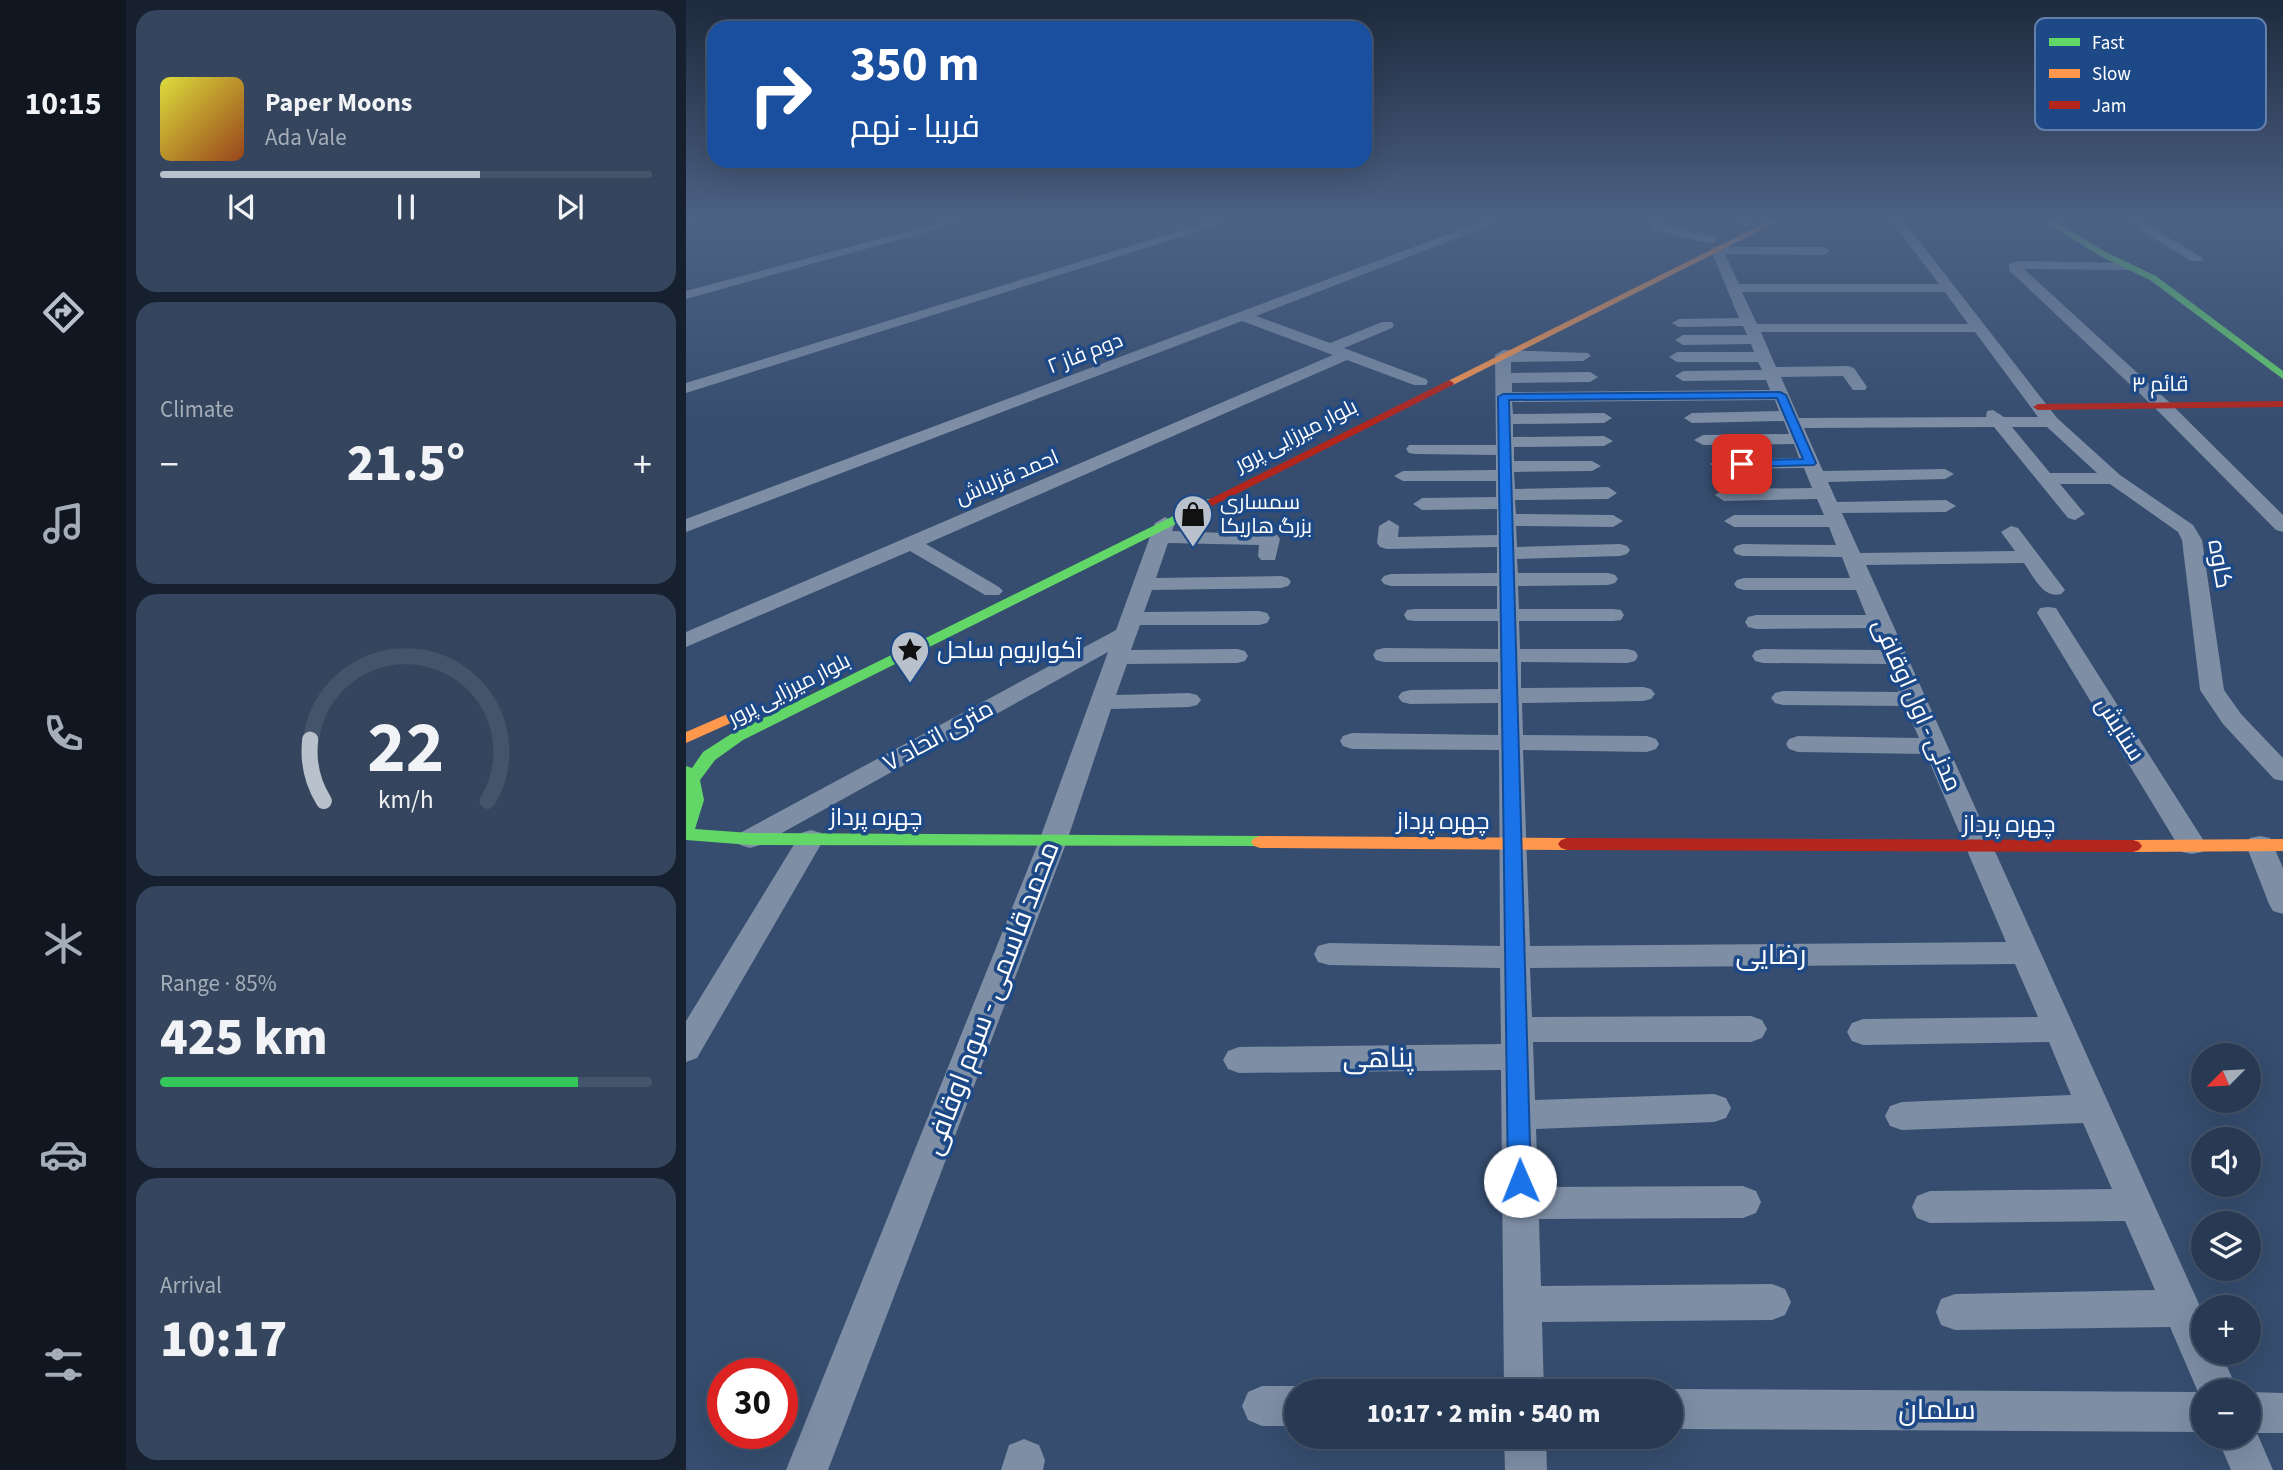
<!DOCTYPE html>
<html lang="en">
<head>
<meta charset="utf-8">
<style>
  :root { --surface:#283a53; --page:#34455d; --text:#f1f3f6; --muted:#a5adb8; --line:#44546a; --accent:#b9c1cd }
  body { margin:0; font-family:"Source Sans 3",Cairo,sans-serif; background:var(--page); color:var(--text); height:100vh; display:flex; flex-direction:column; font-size:26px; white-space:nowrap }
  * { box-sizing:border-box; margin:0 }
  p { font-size:23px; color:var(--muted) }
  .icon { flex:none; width:38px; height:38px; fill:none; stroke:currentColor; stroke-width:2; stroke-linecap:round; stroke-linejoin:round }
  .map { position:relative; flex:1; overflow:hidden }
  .panel { display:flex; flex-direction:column; gap:10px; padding:10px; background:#16202e; width:560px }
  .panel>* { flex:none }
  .hud { position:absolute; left:21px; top:21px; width:665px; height:147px; border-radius:21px; box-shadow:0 7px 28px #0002,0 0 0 2px var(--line); background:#1a4fa0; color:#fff; overflow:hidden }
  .needle { width:46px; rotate:246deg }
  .fabs { position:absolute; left:1505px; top:1043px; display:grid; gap:14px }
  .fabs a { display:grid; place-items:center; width:70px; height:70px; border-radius:50%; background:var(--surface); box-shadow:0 7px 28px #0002,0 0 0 2px var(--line); font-size:35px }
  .speed { position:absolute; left:21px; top:1358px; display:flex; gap:14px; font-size:35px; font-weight:700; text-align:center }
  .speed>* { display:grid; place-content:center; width:91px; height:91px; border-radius:50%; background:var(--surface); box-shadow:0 7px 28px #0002,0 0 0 2px var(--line); line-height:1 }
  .speed .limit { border:10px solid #d22; background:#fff; color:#111 }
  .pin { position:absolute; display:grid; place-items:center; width:60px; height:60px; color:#fff; margin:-30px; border-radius:14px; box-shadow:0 4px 10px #0006 }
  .me { position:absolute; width:77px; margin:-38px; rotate:359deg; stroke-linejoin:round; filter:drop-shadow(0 0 5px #0008) }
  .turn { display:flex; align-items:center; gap:24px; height:147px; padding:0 28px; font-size:32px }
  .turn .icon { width:91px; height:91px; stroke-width:2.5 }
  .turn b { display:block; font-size:49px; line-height:60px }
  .big { font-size:52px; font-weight:800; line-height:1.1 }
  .panel .tile { flex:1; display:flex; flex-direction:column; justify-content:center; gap:10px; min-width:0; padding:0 24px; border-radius:21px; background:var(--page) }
  .panel .dial { align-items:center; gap:0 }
  .dial svg { height:182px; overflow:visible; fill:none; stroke:var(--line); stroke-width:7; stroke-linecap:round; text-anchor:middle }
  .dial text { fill:var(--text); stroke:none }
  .song { display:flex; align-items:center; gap:21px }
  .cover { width:84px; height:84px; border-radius:10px; background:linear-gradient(135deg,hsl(60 70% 55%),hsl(20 70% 35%)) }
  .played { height:7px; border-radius:4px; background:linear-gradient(90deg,var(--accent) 65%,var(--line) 65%) }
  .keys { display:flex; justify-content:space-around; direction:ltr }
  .heat { display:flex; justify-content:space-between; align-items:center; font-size:38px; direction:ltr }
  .charge { height:10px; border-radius:5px; background:linear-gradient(90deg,#34c759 85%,var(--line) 0) }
  .trip { position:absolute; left:598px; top:1379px; width:399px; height:70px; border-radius:35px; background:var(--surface); box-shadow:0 7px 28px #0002,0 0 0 2px var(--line); font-weight:800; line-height:70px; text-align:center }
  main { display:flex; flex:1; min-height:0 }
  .dock { display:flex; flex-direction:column; width:126px; justify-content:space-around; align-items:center; background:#101721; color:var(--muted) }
  .dock .icon { width:49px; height:49px }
  .dock .selected { color:var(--accent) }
  .dock b { font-size:32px; color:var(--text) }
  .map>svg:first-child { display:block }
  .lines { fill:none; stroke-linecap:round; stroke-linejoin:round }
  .street { fill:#7d8ea5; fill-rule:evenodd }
  .fast { fill:#63d668; fill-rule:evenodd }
  .slow { fill:#ff974d; fill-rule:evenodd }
  .jam { fill:#b3261e; fill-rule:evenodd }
  .route { fill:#1a73e8; stroke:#114b97; stroke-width:2 }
  .labels { text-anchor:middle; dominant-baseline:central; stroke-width:7; stroke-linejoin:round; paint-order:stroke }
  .far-street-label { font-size:21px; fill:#fff; stroke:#1e4987 }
  .far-poi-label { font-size:21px; fill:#fff; stroke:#1e4987; text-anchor:start }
  .street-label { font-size:24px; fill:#fff; stroke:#1e4987 }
  .poi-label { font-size:24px; fill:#fff; stroke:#1e4987; text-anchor:start }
  .near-street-label { font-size:28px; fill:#fff; stroke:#1e4987 }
  .key { fill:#1e4987; stroke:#6280ab; stroke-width:2 }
  .key-label { font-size:19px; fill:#fff }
</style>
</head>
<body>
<main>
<nav class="dock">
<b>10:15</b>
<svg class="icon selected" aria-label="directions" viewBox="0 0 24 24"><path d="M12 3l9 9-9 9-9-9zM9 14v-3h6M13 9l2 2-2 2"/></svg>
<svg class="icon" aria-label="music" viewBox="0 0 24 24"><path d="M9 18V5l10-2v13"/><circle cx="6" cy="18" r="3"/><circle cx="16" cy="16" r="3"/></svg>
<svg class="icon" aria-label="phone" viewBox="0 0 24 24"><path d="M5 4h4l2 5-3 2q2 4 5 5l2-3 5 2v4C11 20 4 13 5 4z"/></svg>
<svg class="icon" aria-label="climate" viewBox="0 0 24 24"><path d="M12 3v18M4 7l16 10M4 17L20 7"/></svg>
<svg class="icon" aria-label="car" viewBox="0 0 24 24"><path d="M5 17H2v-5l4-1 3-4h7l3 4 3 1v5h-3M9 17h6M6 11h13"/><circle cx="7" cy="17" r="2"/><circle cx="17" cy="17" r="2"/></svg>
<svg class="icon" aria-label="filters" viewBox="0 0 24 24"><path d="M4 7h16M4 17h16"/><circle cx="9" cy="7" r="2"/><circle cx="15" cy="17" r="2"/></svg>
</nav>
<section class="panel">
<div class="tile">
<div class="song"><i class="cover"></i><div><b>Paper Moons</b><p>Ada Vale</p></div></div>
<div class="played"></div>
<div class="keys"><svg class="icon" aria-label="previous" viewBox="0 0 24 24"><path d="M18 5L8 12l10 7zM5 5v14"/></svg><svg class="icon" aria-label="pause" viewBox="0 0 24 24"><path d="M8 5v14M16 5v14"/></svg><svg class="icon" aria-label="next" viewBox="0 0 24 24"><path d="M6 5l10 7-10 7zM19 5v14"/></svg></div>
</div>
<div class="tile"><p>Climate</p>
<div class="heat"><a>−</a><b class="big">21.5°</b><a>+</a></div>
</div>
<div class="tile dial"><svg viewBox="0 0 100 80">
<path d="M14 69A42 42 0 1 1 86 69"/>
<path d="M14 69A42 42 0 0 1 8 42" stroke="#b9c1cd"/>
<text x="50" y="56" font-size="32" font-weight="700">22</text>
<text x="50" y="72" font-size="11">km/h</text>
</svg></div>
<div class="tile"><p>Range · 85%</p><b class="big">425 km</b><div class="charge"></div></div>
<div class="tile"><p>Arrival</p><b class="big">10:17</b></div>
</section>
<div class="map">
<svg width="1597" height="1470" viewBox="0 0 1597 1470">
  <rect width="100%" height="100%" fill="#364d6f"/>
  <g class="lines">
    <!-- street -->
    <path class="street" d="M0,219h20l-20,7z
      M267,219h20l-287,80v-8z
      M532,219h19l-551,174v-10z
      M803,219h17l-250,97 74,27 52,-21h10l2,3 -2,3 -48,20 82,31 2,3 -2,3h-12l-67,-25 -421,184 73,43 4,4 -4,4h-14l-75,-44 -224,96v-15l647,-277 -91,-34 -556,211v-13z
      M1040,219h21l7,4 -6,4z
      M1204,219h12l155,199 63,57 73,50 9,15 22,150 17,24 42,44v23l-9,-2 -51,-55 -23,-34 -18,-150 -4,-8 -68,-48h-50l25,30 -10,6 -7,-2 -74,-91 -190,1 19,43 122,-2 9,5 -9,5 -117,3 9,20 109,-2 10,6 -10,6 -104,1 18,40 155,-2 -14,-19 10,-6 7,2 47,62 -4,4c-18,5 -27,-17 -37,-31l-158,2 337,748v40h18l17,38h-35v41l-532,-3v-38h-6l6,-2 527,3 -28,-65 -215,3 -14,-5 -5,-13 5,-13 14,-5 200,-4 -30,-69 -195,2 -13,-5 -5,-11 5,-11 13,-5 182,-2 -29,-66 -181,7 -12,-4 -5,-10 5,-10 12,-4 169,-7 -22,-53 -186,3 -11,-4 -5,-9 5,-9 11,-4 175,-2 -23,-53 -485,4 2,49 219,-1 11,4 5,9 -5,9 -11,4h-218l2,58 179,-6 12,4 5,10 -5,10 -12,4 -178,7 2,58 205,-1 13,5 5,11 -5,11 -13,5 -204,1 2,67 231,-2 13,5 6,13 -6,13 -13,5 -230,2 2,69h-40l-3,-321 -262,3 -11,-4 -5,-9 5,-9 11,-4 262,-3 -1,-76 -171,-3 -11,-3 -4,-8 4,-8 11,-3 171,3 -1,-196 -147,-1 -9,-3 -3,-5 3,-5 9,-3 146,2v-32l-88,1 -8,-2 -4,-5 4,-5 8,-2 88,-1v-27h-114l-8,-2 -3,-5 3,-5 8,-2 114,1v-28h-83l-8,-1 -3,-5 3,-5 8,-1h82v-23h-106l-7,-2 -3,-4 3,-4 7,-2 106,-1v-26l-110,2 -7,-2 -3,-4 2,-17 10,-6 10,6 -1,11 99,-2v-26l-75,1 -9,-6 9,-6 74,-1v-16h-93l-9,-5 9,-5 93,-1v-15l-81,-1 -6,-1 -3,-4 3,-4h87l-1,-90 8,-5 85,3 3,3 -8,5 -72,1v11l79,-1 8,5 -8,5 -78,1v9l258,-2 -4,-10 -83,1 -8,-5 8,-5 79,-1 -4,-8h-81l-8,-5 8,-5h77l-3,-8 -68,1 -8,-5 8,-5h64l-4,-9 -64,1 -7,-4 7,-4 60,-1 -28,-68 1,-3h112l6,4 -6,4 -99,-1 14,30h200zM1056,292h203l23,32h-211zM1075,332h214l63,85h-34l-11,-7 -6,1 -1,6 -187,1 -18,-41 62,-1 10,14h12l2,-3 -13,-19 -6,-2 -72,1zM1089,400l4,11 -87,2 -8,5 8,5 92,-2 5,13 -86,1 -9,5 9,5 91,-1 5,14 -80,1 -9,5 9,5 85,-1 8,20 -88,1 -9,6 9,6 93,-2 7,16h-90l-10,6 10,6h95l7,18 -93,-1 -7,2 -3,4 3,4 7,2 99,1 8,21h-106l-7,2 -3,4 3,4 7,2h112l10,25h-110l-8,2 -3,5 3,5 8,2 116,-1 9,22 -118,-1 -8,2 -3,5 3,5 8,2 124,1 12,28 -116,-1 -8,2 -4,5 4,5 8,2 122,1 14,32 -121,-2 -9,3 -3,5 3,5 9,3 128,2 80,188 -476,4 -7,-196 124,2 9,-3 3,-5 -3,-5 -9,-3 -124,-1 -1,-32 121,-2 8,-2 4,-5 -4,-5 -8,-2 -122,1v-26l106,1 8,-2 3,-5 -3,-5 -8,-2h-107l-1,-28h94l8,-1 3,-5 -3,-5 -8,-1h-94l-1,-23 90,-1 7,-2 3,-4 -3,-4 -7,-2h-90l-1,-14 103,-3 7,-2 3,-4 -3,-4 -7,-2 -103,3 -1,-21 97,1 10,-6 -10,-6 -97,-1 -1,-14 93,-1 9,-6 -9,-6 -93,2 -1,-17 78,-1 9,-5 -9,-5h-78v-14l90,-1 9,-5 -9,-5 -91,1v-13l91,-1 8,-5 -8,-5 -91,1 -1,-12zM1326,427h35l50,46h-47z
      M1436,219h15l66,39 -2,3h-10z
      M969,222l61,15 2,3 -6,4 -61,-15 -2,-3z
      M1332,261l112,2v6l-5,1 -101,-1 144,132 115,114v17l-7,-2 -120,-121 -147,-139v-6z
      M479,517l10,6 -3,8 105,4 3,4 -5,21h-14l-3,-4 1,-11 -91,-2 -12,35 125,-2 7,2 3,4 -3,4 -7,2 -129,2 -8,22 115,-1 8,2 3,5 -3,5 -8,2h-119l-9,25 106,-1 8,2 3,5 -3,5 -8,2 -110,1 -11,31 73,-2 8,2 4,5 -4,5 -8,2 -78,2 -44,132 -239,629h-42l253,-629 69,-189 -348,193 -10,3 -10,-3 -3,-6 3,-6 376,-203 39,-107z
      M1362,607l8,1 3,5 143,225 4,7 -4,7 -10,2 -10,-2 -145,-239 3,-5z
      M125,830l10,3 3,6 -127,219 -11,4v-41l115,-188z
      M1574,836l10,2 13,30v46l-10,-3 -4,-7 -23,-59 4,-7z
      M576,1386h35l13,5h-13v35h-35l-14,-6 -6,-14 6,-14z
      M1563,1392l34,1v40h-26l16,37h-42l-14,-33h32z
      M818,1437h42l1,33h-42z
      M338,1439l15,6 6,15 -2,10h-42l8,-25z"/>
    <!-- fast -->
    <path class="fast" d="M1355,219h10l55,33 50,24 127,95v8l-133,-99 -50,-24z
      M522,499l4,1v6l-469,234 -28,20 -15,20 4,20 -9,29 55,4 510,3 6,2 3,4 -3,4 -516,-1 -64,-5v-74l6,2 11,-16 28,-18z"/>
    <!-- slow -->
    <path class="slow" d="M1087,219h10l-330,166 -9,-2z
      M60,706l8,5 -3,3 -65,29v-11z
      M574,836l307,2 6,2 3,4 -3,4 -6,2 -307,-2 -6,-2 -3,-4 3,-4z
      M1597,839v12l-150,1 -6,-2 -3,-4 3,-4 6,-2z"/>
    <!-- jam -->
    <path class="jam" d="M763,380l5,3 -1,2 -241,121h-8l-2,-3z
      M1597,401v6l-245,3 -5,-3 5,-3z
      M881,838l566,2 6,2 3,4 -3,4 -6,2 -566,-2 -6,-2 -3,-4 3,-4z"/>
  </g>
  <!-- sky -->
  <linearGradient id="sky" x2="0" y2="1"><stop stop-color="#1e2a3d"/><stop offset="0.52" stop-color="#4c6285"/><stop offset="1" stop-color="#4c6285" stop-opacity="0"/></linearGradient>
  <rect width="1597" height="425" fill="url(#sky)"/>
  <!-- route -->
  <path class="route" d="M1094,392l6,3 30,68 -2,2 -72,2 -6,-3 6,-4 61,-1 -26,-61 -268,2 22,781 -3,7 -8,3 -8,-3 -4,-7 -10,-784 5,-3z"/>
  <!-- icons -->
  <defs>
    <g id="shop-pin" transform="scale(2.0125)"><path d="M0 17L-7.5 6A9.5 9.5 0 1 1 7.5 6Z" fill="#b9c1cd" stroke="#1e4987"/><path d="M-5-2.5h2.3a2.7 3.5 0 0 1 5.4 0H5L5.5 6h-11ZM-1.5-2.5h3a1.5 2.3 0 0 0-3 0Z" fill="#111"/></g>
    <g id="sight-pin" transform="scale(2.0125)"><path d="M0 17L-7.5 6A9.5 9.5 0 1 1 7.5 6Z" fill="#b9c1cd" stroke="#1e4987"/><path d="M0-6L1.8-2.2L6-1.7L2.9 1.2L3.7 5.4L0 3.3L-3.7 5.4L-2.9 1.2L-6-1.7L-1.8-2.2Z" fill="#111"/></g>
  </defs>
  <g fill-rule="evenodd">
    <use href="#shop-pin" x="507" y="514"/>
    <use href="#sight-pin" x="224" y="650"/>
  </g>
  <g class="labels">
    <!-- far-street labels -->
    <g class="far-street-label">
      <text transform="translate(399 353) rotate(-21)">دوم فاز ۲</text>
      <text transform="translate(1474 384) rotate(-1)">قائم ۳</text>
      <text transform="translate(610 435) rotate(-27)">بلوار میرزایی پرور</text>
      <text transform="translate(321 477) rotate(-23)">احمد قزلباش</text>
      <text transform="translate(103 689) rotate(-27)">بلوار میرزایی پرور</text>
    </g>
    <!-- far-poi labels -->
    <g class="far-poi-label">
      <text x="534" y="502">سمساری<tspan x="534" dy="24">بزرگ هاریکا</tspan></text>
    </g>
    <!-- street labels -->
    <g class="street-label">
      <text transform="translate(1534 564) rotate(80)">کاوه</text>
      <text transform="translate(1231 705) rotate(66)">مدنی - اول اوقافی</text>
      <text transform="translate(1434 729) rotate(58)">ستایش</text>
      <text transform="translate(252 736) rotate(-29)">۷ متری اتحاد</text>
      <text x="190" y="817">چهره پرداز</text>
      <text x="757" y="821">چهره پرداز</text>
      <text x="1323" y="824">چهره پرداز</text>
    </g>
    <!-- poi labels -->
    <g class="poi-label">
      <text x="251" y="650">آکواریوم ساحل</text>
    </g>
    <!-- near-street labels -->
    <g class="near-street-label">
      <text x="1085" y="955">رضایی</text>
      <text transform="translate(305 998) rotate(-69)">محمد قاسمی - سوم اوقافی</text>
      <text transform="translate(692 1058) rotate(-1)">پناهی</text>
      <text x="1251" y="1410">سلمان</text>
    </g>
  </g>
  <!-- legend -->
  <rect x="1349" y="18" width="231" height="112" rx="10" class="key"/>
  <rect x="1363" y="38" width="31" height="8" fill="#63d668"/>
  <rect x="1363" y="69" width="31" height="9" fill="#ff974d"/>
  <rect x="1363" y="101" width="31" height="8" fill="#b3261e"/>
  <g class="key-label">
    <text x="1406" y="49">Fast</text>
    <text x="1406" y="80">Slow</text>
    <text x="1406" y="112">Jam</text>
  </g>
</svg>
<div class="fabs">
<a><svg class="needle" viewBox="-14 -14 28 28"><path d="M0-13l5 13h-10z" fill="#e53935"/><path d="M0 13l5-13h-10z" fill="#a5adb8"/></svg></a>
<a><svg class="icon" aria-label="sound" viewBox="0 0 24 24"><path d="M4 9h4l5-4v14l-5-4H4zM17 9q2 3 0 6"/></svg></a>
<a><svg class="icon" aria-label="layers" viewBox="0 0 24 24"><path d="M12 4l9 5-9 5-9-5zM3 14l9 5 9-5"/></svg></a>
<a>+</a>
<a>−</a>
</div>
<div class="speed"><div class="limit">30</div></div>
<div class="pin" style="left:1056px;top:464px;background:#d93025"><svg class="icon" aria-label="arrive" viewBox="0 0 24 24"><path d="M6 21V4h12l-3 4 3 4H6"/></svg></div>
<svg class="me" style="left:834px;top:1181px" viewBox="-20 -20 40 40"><circle r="19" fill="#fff"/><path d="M0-13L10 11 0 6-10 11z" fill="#1a73e8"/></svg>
<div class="trip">10:17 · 2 min · 540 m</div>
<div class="hud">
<div class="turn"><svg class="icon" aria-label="right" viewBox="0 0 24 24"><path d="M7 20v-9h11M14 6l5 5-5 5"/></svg><div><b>350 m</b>فریبا - نهم</div></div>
</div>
</div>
</main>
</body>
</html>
